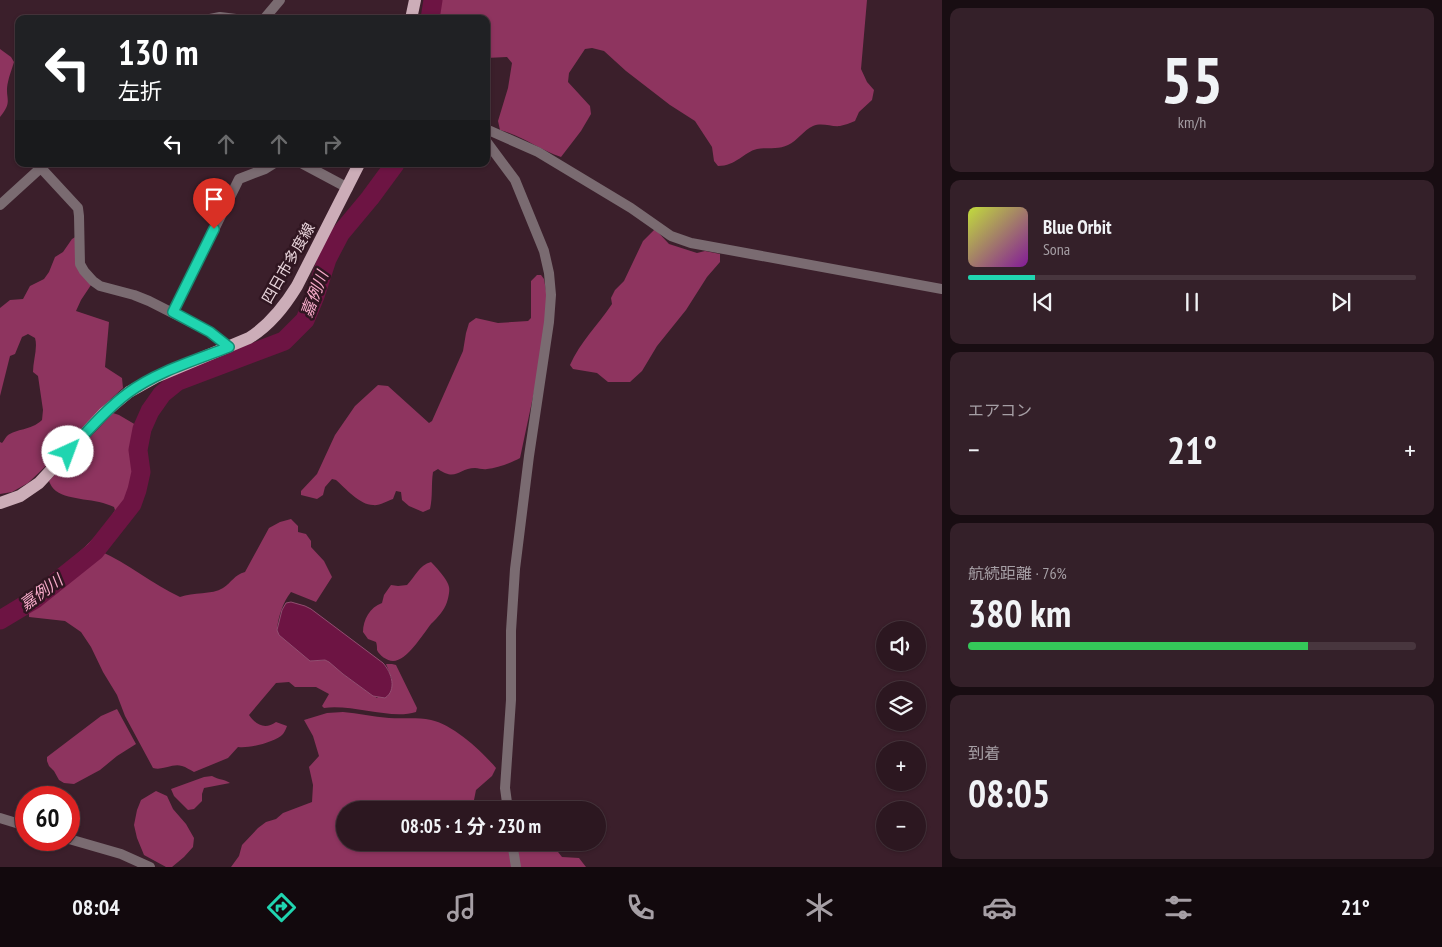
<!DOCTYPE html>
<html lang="ja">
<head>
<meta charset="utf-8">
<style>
  :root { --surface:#2c1720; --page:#342029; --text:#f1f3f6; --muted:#a69fa5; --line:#48363e; --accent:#20d5b0 }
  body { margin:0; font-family:"PT Sans Narrow","Noto Sans JP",sans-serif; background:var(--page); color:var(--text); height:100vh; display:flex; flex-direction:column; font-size:19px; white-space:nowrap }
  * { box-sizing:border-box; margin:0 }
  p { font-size:16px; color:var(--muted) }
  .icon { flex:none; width:28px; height:28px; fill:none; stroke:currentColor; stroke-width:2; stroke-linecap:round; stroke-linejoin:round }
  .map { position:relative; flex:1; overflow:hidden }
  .panel { display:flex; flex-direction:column; gap:8px; padding:8px; background:#180d12; width:500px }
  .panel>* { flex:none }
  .top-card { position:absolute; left:15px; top:15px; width:475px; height:152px; border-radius:10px; box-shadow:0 1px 4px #0004,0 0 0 1px var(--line); background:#202124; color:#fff; overflow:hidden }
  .fabs { position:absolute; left:876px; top:621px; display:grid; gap:10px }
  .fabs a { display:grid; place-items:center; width:50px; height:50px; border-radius:50%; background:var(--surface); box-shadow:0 1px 4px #0004,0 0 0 1px var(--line); font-size:25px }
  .speed { position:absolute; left:15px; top:786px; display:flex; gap:10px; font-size:25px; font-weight:700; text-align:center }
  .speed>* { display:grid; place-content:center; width:65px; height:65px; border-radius:50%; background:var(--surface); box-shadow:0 1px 4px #0004,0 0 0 1px var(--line); line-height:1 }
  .speed .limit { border:8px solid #d22; background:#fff; color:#111 }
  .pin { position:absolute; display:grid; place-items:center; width:42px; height:42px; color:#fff; margin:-51px -21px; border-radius:50% 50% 50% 0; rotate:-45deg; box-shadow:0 0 5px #0007 }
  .pin .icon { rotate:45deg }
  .me { position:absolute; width:55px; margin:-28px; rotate:43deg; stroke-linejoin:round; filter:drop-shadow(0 0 4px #0008) }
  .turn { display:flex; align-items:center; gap:18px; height:105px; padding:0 20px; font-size:22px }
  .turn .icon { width:65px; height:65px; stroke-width:2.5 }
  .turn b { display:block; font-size:35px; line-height:42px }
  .lanes { display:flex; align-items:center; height:48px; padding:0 20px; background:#0003; justify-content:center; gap:25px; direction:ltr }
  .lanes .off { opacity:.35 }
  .big { font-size:38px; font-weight:700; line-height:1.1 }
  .panel .tile { flex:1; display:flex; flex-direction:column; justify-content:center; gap:8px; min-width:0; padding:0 18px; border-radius:10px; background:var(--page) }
  .panel .dial { align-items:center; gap:0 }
  .dial b { font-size:65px; line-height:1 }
  .song { display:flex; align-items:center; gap:15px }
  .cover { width:60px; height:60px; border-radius:8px; background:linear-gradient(135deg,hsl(70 70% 55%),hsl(290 70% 35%)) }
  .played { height:5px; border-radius:2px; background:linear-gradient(90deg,var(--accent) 15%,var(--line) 15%) }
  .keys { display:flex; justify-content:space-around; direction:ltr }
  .heat { display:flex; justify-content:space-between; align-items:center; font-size:28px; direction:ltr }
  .charge { height:8px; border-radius:4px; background:linear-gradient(90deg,#34c759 76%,var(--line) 0) }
  .trip { position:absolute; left:336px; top:801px; width:270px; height:50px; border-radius:25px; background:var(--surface); box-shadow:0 1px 4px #0004,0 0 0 1px var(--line); font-weight:700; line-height:50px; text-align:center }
  .tab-bar { display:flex; height:80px; justify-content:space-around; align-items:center; background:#12090d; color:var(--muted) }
  .tab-bar .icon { width:35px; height:35px }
  .tab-bar .current { color:var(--accent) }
  .tab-bar b { font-size:22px; color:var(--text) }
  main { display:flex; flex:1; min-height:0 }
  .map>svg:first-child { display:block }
  .forest { fill:#8e345f }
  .water { fill:#6d1443; stroke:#924e71 }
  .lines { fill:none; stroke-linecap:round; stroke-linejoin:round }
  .river { stroke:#6d1443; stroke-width:19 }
  .street { stroke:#7a6b71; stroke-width:10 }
  .primary { stroke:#ccadb8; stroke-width:12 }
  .route-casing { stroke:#158a72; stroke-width:12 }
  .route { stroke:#20d5b0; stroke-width:9 }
  .labels { text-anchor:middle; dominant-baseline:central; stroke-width:5; stroke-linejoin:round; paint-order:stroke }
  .street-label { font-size:15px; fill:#e8d4db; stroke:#301621 }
  .water-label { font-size:16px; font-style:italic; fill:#f6abc9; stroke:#301621 }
</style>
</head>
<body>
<main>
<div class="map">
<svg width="942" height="867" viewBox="0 0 942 867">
  <rect width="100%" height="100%" fill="#3b1f2b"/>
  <!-- forest -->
  <path class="forest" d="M439,0h428l-6,69 6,13 7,8 -2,10 -13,12 -4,9c-5,2 -10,4 -15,5 -9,1 -18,-4 -27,0 -9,4 -16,15 -25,19 -10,5 -21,2 -31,4 -13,3 -21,17 -39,17l-4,-5 -2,-14 -17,-26 -25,-16 -44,-34 -22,-20 -12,-3 -7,1 -16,24 -1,9 22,24 1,8 -10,17 -20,26c-21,-7 -39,-21 -61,-27l-2,-9 10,-33 4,-25 -5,-6 -21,1v-39h-52z
    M0,49l11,8 3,5c-2,7 -5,14 -6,20 -4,17 6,18 -8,35z
    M655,229l14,15 28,9 8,-2 15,3v8l-13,15 -21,33 -29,36 -15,25 -12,11h-22l-11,-9 -24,-4 -3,-4c10,-23 28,-40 42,-61l-1,-6 4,-8 9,-9 19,-40z
    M77,236l14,49 -10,15 -5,11 33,11 -4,45 17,11 1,10 -22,20 -33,37 -40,38 -16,9 -12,2v-52l2,1c2,-2 3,-5 5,-7 10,-8 23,-5 35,-16l1,-10 -5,-34 -5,-4c0,-11 5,-24 2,-34l-7,-4 -6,3 -7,17 -5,2 -10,40v-88l10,-8 13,-1 7,-13 14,-7 5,-7 6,-15 8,-5 9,-13z
    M537,275h4l3,4 4,23 -4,43 -24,113c-9,5 -23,10 -33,11 -4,1 -8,-1 -12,-1 -16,0 -19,14 -37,1l-5,3c-2,13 0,24 -3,37l-7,3 -14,-6 -7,-6 -1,-8 -5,-1 -3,8c-6,2 -14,7 -20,6 -13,0 -28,-17 -37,-25l-4,-1 -7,8 -2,8 -6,4 -16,-4v-4l16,-17 18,-39 20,-29 23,-21 10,1 41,37 3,-2 31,-70 3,-18 3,-10 7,-5 22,5 30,-2 3,-3v-37z
    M113,413l6,2 17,10 1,6 -2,13 1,33 -8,27 -35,43 -16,11 -24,20h-4c24,-21 50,-40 66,-68l-1,-3c-18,-9 -44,-6 -58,-16 -3,-2 -6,-7 -7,-10z
    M291,519l7,7v6l8,2 5,7v6l13,14 8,16 -16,25 -25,-10c-8,10 -13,25 -14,38l36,31 12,-1 7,3 11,11 34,24 15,-19 -6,-15h6l4,1 21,43 -1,4c-25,8 -63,-8 -92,-4l-2,-2 7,-12 -13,-7h-21l-6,-5 -13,1 -27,32c7,10 16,15 27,7l11,4c-1,3 -2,5 -4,8 -7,8 -35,15 -45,13l-10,11 -34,14c-4,-2 -8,-5 -12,-6 -10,-3 -19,5 -29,2l-28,-52 -8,-21 -14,-23 -12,-25 -10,-15 -16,-11 -36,-4v-8l49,-37 22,-21c28,12 52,33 80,46 13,-5 32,-2 43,-9 9,-6 11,-13 22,-16l24,-44 11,-6z
    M431,562c5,5 17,18 18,25 1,4 -1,12 -2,15 -3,9 -9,15 -16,22 -8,10 -24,37 -38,37 -6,0 -14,-6 -16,-11 0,-3 0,-5 -1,-8l-8,-3 -5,-7c0,-12 7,-25 19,-29l2,-8 7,-10 7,1 9,-1c8,-8 12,-20 24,-23z
    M117,709l19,35 -19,12 -17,14 -26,14 -10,-1 -5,-3 -5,-9 -5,-5 -2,-5v-4l54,-41z
    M343,712c15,1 30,5 46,6 14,1 28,-1 42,2 21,4 51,31 65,48l-4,8 -16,14 -4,20h-127v32l162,1 5,24h-281l8,-11 3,-11 16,-17 8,-6 10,-3 7,-6 29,-11 1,-17 -4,-18 10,-11 -6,-20 -9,-16 23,-7z
    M212,776c7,4 12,3 18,7l-26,5 -2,6v7l-8,8 -6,1 -14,-14 -3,-7 33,-12z
    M156,791l11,5 6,13 13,15 8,14 -1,9 -9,10 -12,10h-6l-22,-12 -7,-17 -3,-13 3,-15 4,-10z
    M517,843h34l11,14 17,1 7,9h-66z"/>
  <!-- water -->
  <path class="water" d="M291,602l14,4 6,3 72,54c9,10 14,27 2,35l-12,-2 -30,-22 -14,-12 -4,-2 -15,1 -31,-26 -2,-5 5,-20 4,-7z"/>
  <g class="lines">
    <!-- river -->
    <path class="river" d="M430,19l3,-19
      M0,620l35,-21 60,-48 37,-47 5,-14 4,-18 -3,-22 4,-21 8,-18 12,-17 16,-13 106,-40 21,-21 10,-24 12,-37 13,-25 30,-36 25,-34"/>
    <!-- street -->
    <path class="street" d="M210,19l10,-2 16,2
      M264,19l16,-19
      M486,129l52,23 93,56 40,28 20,7 251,46
      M486,141l29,39 29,71 5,22 2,22 -2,27 -20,134 -14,113 -4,62v69l-6,88 3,22
      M303,164l45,24
      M41,168l37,40 1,8 1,48 4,7 9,10 7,5 34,9 15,6 61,31 19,15
      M0,205l45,-41
      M173,313l66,-134 26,-10 8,-5
      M0,818l26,8
      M69,839l52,15 29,13
      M512,842l4,25"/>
    <!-- primary -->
    <path class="primary" d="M411,19l4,-19
      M0,503l20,-7 19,-13 65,-70 25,-21 27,-15 93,-39c21,-13 35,-31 48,-52l62,-122"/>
  </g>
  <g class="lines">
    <!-- route casing -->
    <g class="route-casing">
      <path id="route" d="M68,452c19,-20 37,-42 60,-59 28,-21 68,-33 101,-46l-19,-15 -37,-20 41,-83"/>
    </g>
    <!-- route -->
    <use href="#route" class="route"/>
  </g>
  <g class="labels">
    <!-- street labels -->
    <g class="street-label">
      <text transform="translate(288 263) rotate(-60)">四日市多度線</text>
    </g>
    <!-- water labels -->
    <g class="water-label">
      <text transform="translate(314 294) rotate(-69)">嘉例川</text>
      <text transform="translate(41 592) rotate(-36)">嘉例川</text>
    </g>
  </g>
</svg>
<div class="fabs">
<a><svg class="icon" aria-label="sound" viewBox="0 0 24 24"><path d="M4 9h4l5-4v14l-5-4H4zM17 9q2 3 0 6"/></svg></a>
<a><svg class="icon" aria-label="layers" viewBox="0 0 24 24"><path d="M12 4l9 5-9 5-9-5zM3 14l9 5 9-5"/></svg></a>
<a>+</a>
<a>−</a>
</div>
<div class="speed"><div class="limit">60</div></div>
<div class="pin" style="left:214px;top:229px;background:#d93025"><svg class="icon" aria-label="arrive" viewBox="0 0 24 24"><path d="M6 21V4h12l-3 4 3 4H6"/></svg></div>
<svg class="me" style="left:68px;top:452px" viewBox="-20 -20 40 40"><circle r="19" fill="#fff"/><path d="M0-13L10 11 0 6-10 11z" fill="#20d5b0"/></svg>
<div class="trip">08:05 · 1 分 · 230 m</div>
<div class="top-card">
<div class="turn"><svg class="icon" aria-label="left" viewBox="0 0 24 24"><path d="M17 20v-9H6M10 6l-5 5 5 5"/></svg><div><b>130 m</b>左折</div></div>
<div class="lanes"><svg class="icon" aria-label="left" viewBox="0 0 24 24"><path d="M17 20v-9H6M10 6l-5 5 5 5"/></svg><svg class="icon off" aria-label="ahead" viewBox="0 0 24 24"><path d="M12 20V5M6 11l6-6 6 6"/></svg><svg class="icon off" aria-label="ahead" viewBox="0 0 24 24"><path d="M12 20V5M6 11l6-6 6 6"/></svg><svg class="icon off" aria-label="right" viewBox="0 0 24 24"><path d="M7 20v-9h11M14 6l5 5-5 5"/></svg></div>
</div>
</div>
<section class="panel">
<div class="tile dial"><b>55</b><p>km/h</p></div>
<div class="tile">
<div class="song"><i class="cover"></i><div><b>Blue Orbit</b><p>Sona</p></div></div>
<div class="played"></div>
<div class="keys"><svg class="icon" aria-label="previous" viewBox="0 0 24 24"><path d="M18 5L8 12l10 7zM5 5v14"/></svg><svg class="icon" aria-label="pause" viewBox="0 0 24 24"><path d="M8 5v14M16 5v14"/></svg><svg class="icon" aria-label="next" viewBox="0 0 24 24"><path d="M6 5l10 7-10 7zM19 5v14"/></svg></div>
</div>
<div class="tile"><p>エアコン</p>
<div class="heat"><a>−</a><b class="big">21°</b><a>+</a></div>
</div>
<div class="tile"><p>航続距離 · 76%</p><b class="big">380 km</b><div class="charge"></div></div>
<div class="tile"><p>到着</p><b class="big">08:05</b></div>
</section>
</main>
<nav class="tab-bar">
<b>08:04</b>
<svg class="icon current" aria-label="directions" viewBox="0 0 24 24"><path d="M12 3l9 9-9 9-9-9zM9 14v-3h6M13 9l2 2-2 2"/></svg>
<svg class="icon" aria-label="music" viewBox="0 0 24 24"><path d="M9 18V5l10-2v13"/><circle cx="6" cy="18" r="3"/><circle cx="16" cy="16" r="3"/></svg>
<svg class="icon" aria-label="phone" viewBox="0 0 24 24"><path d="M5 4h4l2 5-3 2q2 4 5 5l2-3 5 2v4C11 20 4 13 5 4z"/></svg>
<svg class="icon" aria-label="climate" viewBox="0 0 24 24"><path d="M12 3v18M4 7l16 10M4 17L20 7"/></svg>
<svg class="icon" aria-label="car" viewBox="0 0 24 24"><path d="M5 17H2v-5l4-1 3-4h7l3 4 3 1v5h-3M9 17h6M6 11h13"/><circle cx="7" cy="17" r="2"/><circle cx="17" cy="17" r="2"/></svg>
<svg class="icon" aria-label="filters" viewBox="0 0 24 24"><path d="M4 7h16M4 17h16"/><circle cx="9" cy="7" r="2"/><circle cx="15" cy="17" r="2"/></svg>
<b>21°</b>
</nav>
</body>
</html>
